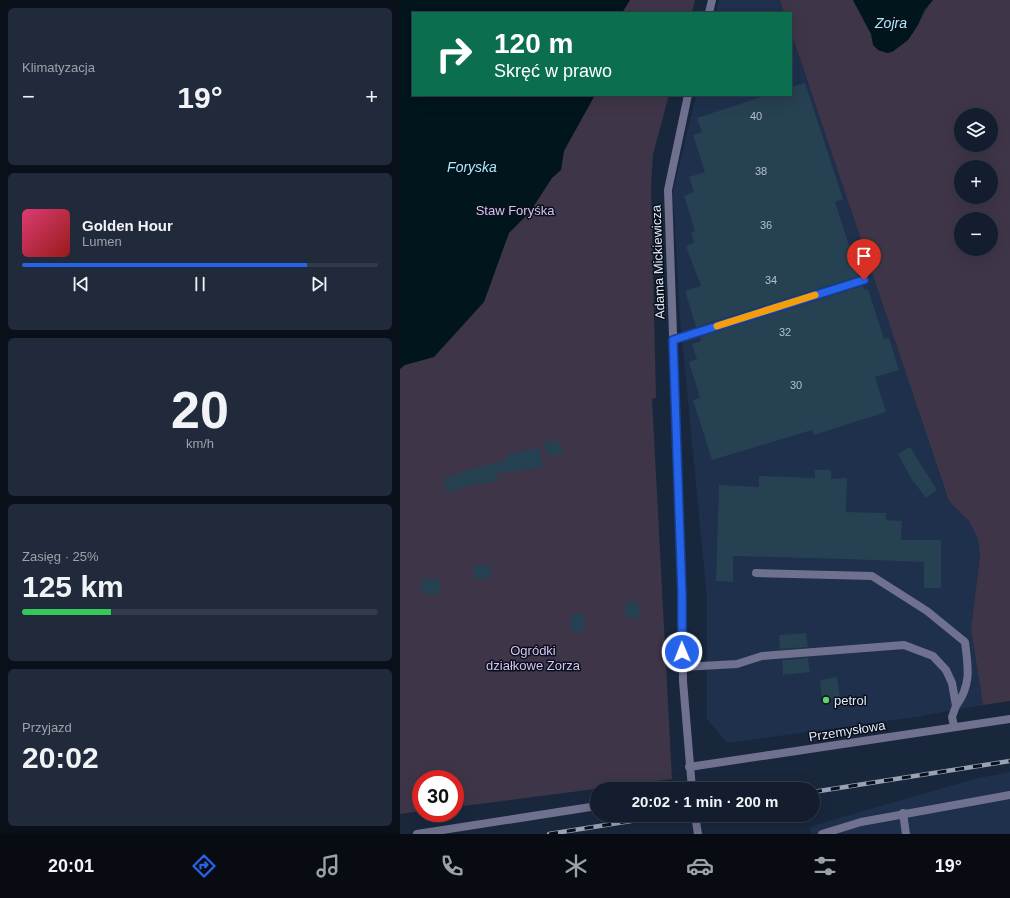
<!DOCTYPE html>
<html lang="pl">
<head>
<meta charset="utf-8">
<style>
  :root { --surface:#131d2e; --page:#202a3a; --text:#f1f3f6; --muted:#9da2aa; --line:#323b4a; --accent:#2563eb }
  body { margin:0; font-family:Arial,sans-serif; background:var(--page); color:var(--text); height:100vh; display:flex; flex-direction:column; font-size:15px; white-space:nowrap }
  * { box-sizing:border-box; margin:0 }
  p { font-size:13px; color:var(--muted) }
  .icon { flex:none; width:22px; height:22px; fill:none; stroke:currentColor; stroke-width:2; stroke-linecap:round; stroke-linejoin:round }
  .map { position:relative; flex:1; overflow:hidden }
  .details { display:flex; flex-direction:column; gap:8px; padding:8px; background:#0a1019; width:400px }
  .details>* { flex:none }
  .top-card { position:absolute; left:12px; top:12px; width:380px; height:84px; border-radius:0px; box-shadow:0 4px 16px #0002,0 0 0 1px var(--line); background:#0b6e4f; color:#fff; overflow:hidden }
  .tools { position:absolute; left:554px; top:108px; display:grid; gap:8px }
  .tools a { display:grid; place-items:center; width:44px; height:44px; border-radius:50%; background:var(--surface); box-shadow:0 4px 16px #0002,0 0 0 1px var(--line); font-size:20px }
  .speed { position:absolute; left:12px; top:770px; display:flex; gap:8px; font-size:20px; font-weight:700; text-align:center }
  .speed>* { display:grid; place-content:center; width:52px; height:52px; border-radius:50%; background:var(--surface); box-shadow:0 4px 16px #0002,0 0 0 1px var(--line); line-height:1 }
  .speed .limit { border:6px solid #d22; background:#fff; color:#111 }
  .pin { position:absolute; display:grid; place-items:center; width:34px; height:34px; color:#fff; margin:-41px -17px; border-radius:50% 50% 50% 0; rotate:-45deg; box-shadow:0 0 4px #0007 }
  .pin .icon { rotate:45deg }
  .me { position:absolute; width:44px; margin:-22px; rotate:359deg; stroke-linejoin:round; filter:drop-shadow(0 0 3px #0008) }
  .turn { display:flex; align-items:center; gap:14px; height:84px; padding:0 16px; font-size:18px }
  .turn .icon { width:52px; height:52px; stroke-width:2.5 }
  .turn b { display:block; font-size:28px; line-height:34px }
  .big { font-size:30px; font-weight:700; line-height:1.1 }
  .details .card { flex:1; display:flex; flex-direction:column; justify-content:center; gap:6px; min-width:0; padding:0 14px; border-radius:6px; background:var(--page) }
  .details .dial { align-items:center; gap:0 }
  .dial b { font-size:52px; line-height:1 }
  .song { display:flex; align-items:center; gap:12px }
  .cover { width:48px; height:48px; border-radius:6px; background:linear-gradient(135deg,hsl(340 70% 55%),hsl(0 70% 35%)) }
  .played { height:4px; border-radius:2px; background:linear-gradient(90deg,var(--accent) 80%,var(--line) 80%) }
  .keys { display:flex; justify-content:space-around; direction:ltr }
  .heat { display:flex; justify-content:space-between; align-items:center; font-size:22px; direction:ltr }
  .charge { height:6px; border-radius:3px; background:linear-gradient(90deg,#34c759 25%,var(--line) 0) }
  .trip { position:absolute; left:190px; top:782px; width:230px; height:40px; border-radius:20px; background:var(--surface); box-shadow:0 4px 16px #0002,0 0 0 1px var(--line); font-weight:700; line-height:40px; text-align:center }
  .tab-bar { display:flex; height:64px; justify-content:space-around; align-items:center; background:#080c12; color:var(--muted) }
  .tab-bar .icon { width:28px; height:28px }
  .tab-bar .active { color:var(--accent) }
  .tab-bar b { font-size:18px; color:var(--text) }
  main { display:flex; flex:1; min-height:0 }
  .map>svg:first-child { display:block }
  .built { fill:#1e304c }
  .green { fill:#3e3648; fill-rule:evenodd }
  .water { fill:#00161c }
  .building { fill:#264151 }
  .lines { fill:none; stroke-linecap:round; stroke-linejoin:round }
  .lane { stroke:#6f718f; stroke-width:8 }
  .street { stroke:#6f718f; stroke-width:8 }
  .rail-casing { stroke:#98a3b5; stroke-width:4.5 }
  .rail { stroke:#0a101a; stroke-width:3; stroke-dasharray:9; stroke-linecap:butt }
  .route-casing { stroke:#184099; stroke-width:10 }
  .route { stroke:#2563eb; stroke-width:7 }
  .slow { stroke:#f59e0b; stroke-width:7 }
  .poi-dot { fill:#5dd56d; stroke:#0a101a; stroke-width:1.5 }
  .labels { text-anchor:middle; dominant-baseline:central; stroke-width:3; stroke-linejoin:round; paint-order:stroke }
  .number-label { font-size:11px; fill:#b2c0d0 }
  .park-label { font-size:13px; fill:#d8c2f5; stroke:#0a101a }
  .street-label { font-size:13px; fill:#e1ebfa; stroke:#0a101a }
  .poi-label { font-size:13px; fill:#e1ebfa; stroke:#0a101a; text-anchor:start }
  .water-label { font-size:14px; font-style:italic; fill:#a5ebfc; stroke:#0a101a }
</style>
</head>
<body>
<main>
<section class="details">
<div class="card"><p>Klimatyzacja</p>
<div class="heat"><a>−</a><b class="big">19°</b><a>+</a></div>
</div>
<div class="card">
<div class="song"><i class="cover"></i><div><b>Golden Hour</b><p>Lumen</p></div></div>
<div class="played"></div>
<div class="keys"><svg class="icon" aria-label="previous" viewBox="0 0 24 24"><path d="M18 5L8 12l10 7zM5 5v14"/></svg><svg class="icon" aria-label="pause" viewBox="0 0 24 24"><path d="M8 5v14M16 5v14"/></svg><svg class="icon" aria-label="next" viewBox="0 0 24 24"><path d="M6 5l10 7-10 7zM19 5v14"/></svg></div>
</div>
<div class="card dial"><b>20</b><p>km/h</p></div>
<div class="card"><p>Zasięg · 25%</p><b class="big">125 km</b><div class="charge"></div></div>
<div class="card"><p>Przyjazd</p><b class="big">20:02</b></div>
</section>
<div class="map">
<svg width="610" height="834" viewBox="0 0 610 834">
  <rect width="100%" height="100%" fill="#19273d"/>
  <!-- built -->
  <path class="built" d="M319,0h61l4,13h-68z
    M391,32l158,469 20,20 9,18 2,17 -9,73 12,76 -67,12 -189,26 -20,-24v-121l-27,-280 -7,-126 23,-97h95z
    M610,772v62h-199l-2,-7 165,-48z"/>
  <!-- green -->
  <path class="green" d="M0,0h295l-3,13h-279v82h256l-16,59 -2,33 5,211 -4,1 20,380 -217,28v-28h-34v32l-21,3z
    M380,0h73l18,34 3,11 18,7c5,-5 13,-8 17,-14 10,-12 14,-26 24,-38h77v701l-27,4 -12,-76 9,-73 -2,-17 -9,-18 -20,-20 -158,-469v-19h-7zM561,115h30v30h-30zM561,167h30v30h-30zM561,219h30v30h-30z"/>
  <!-- water -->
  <path class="water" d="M0,0h230l-8,13h-209v82h182l-31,56 -3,19 -9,8 -22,34 -21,21 -25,69 -50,55 -29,8 -5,4z
    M453,0h80l-9,10 -6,15 -10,15 -16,12 -5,1 -9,-3 -5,-5 -2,-11z"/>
  <!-- building -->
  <path class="building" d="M405,83l38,116 -8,3 24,74 -163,51 -11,-36 16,-5 -15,-40 8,-3 -3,-11 4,-1 -11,-35 10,-4 -5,-15 16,-5 -12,-37 9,-3 -5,-14 70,-23h24v-8z
    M463,286l1,4 4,-1 16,50 5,-1 10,32 -24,7 11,35 -72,23 -2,-5 -100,30 -19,-60 7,-2 -11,-36 8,-3 -5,-15 9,-3 -1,-4z
    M160,441l3,13 -16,2 -3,-14z
    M510,447l27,43 -11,8 -12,-16h-1l-15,-28z
    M139,448l4,19 -47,7 2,6 -15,4 -1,-2 -35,11 -4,-14 34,-12 30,-7 -1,-5z
    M415,470h16v9l16,-1 -1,34 40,1v7l16,1 -1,19h40v48h-17v-26l-79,-3 -112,-3v26l-17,-1 3,-96 40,2v-11l56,2z
    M74,565h17v14h-17z
    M21,579h19v15h-18z
    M238,602l2,16h-14l-1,-15z
    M171,614h14v18l-14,-1z
    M406,633l2,14 -28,2 -1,-14z
    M408,658l2,14 -27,3 -1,-15z
    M437,677l3,21 -18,2 -2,-20z"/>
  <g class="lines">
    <!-- lane -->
    <path class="lane" d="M273,340l191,-60
      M356,573l116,3 55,35 38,31c3,25 7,42 -9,64
      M283,667l54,-3 25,-8 142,-11 29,11 13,14 6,13 4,23 -4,11 2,9
      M503,813l3,21
      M422,834l39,-12 149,-27"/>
    <!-- street -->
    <path class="street" d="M309,13l3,-13
      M288,95l-20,95 14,405 1,86 9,108
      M289,767l321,-48
      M295,815l3,19
      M17,834l180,-28"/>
    <!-- rail casing -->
    <g class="rail-casing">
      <path id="rail" d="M413,792l197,-31
        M149,834l120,-19"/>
    </g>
    <!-- rail -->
    <use href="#rail" class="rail"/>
  </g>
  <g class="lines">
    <!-- route casing -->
    <g class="route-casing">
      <path id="route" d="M282,652v-57l-9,-255 191,-60"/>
    </g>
    <!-- route -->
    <use href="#route" class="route"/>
    <!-- slow -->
    <path class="slow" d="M317,326l98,-31"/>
  </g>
  <!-- markers -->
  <circle class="poi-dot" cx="426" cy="700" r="4"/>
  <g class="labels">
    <!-- number labels -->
    <g class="number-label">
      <text x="356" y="116">40</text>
      <text x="361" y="171">38</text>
      <text x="366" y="225">36</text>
      <text x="371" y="280">34</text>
      <text x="385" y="332">32</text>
      <text x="396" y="385">30</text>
    </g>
    <!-- park labels -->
    <g class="park-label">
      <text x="115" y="210">Staw Foryśka</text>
      <text x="133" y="650">Ogródki<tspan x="133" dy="15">działkowe Zorza</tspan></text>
    </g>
    <!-- street labels -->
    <g class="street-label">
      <text transform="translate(258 262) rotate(-92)">Adama Mickiewicza</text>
      <text transform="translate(447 731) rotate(-9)">Przemysłowa</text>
    </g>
    <!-- poi labels -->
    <g class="poi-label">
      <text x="434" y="700">petrol</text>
    </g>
    <!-- water labels -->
    <g class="water-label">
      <text x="491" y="23">Zojra</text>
      <text x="72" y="167">Foryska</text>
    </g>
  </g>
</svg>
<div class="tools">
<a><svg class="icon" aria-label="layers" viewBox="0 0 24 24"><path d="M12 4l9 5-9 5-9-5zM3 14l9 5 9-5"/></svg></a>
<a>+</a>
<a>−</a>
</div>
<div class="speed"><div class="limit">30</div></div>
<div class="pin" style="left:464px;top:280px;background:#d93025"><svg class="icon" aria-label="arrive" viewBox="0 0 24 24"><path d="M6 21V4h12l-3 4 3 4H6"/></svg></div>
<svg class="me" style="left:282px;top:652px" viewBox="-20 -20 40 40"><circle r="17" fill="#2563eb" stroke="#fff" stroke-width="3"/><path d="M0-11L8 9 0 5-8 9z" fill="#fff"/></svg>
<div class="trip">20:02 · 1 min · 200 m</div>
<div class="top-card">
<div class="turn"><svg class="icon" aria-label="right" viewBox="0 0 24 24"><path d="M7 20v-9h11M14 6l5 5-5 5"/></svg><div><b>120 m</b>Skręć w prawo</div></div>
</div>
</div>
</main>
<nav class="tab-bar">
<b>20:01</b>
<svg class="icon active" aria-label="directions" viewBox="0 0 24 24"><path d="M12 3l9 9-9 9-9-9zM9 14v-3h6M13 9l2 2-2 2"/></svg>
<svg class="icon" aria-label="music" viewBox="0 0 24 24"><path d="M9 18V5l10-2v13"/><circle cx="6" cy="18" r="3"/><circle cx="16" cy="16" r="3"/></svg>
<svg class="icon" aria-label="phone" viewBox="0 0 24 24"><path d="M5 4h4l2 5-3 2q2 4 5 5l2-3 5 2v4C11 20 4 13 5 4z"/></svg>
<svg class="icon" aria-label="climate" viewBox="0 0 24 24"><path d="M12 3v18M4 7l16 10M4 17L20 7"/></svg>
<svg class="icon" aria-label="car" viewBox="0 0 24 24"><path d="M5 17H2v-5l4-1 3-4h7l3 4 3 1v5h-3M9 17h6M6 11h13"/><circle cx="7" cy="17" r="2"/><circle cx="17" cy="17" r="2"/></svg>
<svg class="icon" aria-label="filters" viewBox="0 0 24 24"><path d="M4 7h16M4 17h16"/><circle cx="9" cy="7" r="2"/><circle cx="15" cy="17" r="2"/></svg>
<b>19°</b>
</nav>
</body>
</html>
